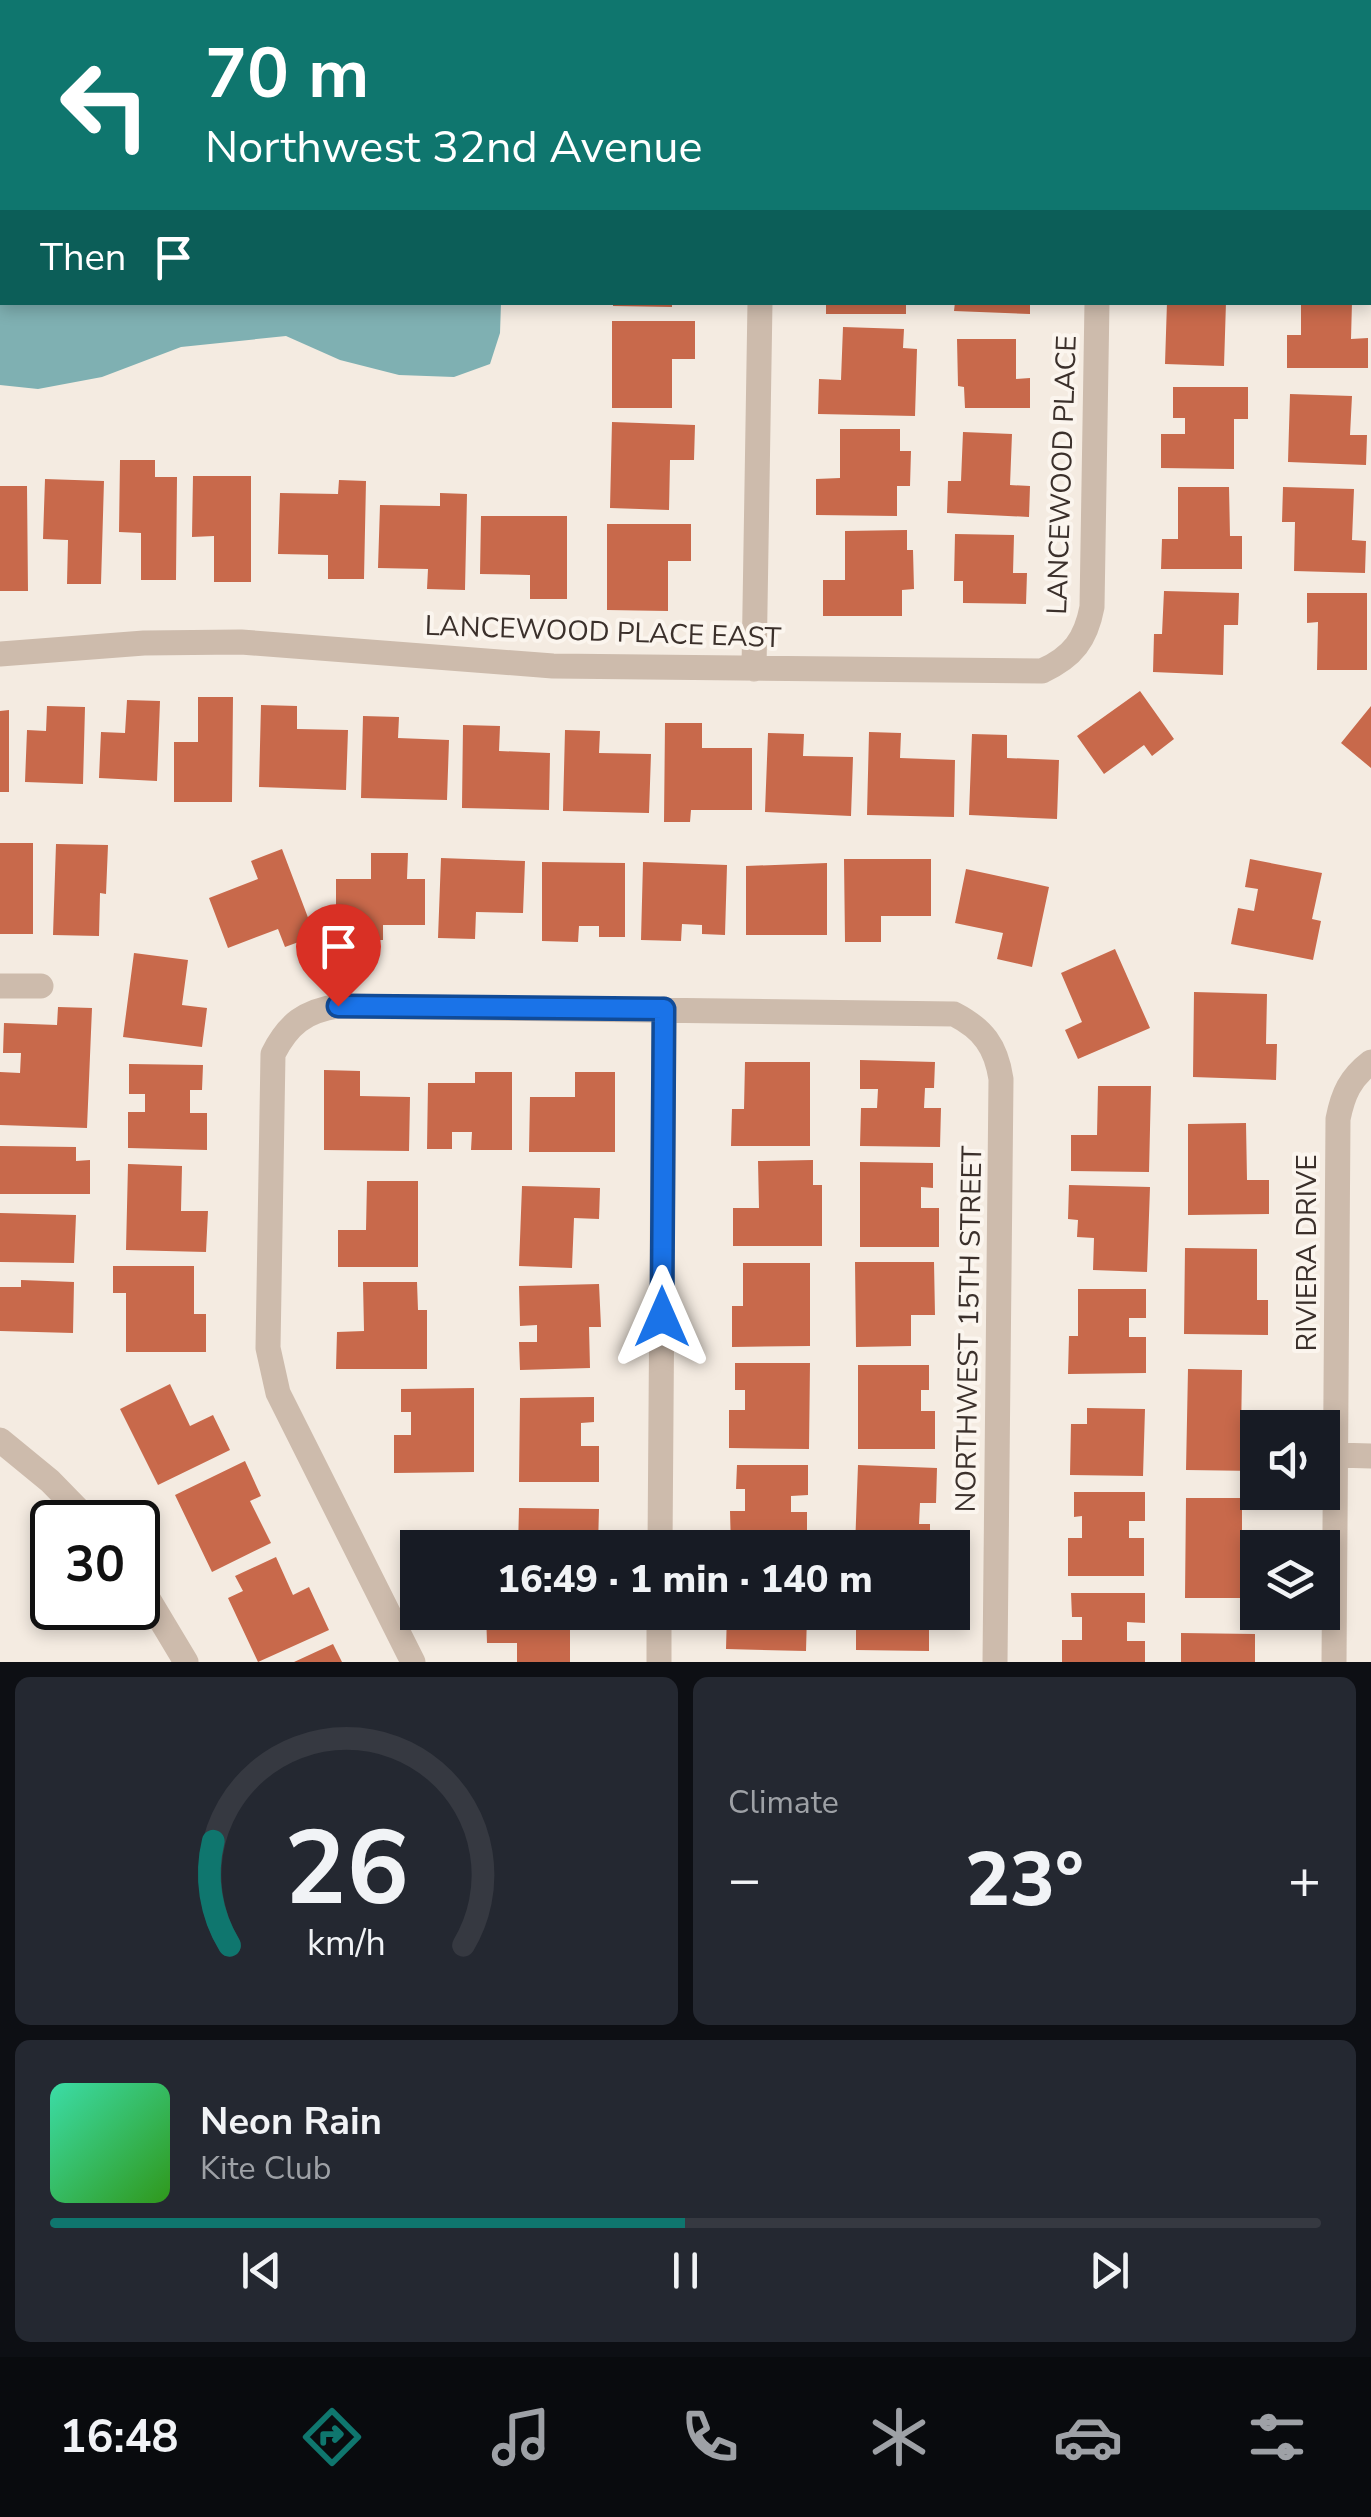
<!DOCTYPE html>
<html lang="en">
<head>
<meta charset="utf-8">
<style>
  :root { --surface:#171b24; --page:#242831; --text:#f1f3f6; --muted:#9ea1a6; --line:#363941; --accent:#0f766e }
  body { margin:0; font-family:"Nunito Sans",sans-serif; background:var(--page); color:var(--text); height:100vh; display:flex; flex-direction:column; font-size:38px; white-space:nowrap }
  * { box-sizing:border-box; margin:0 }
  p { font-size:32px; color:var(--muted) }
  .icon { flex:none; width:55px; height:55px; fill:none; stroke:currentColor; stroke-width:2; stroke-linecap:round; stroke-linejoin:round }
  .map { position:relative; height:1662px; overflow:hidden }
  .side { display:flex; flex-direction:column; gap:15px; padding:15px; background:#0d0f14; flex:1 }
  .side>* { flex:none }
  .banner { position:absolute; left:0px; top:0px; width:1372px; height:305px; box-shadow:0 5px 15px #0003; background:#0f766e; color:#fff; overflow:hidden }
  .buttons { position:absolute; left:1240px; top:1410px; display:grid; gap:20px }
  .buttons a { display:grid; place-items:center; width:100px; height:100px; border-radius:0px; background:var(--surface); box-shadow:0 5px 15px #0003; font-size:50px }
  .speed { position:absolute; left:30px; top:1500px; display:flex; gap:20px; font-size:50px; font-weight:700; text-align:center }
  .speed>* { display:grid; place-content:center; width:130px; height:130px; border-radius:50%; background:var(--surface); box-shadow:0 5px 15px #0003; line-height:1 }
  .speed .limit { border:5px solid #111; border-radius:15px; background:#fff; color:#111 }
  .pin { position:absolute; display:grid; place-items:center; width:85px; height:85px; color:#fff; margin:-102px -42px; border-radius:50% 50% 50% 0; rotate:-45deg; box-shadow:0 0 10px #0007 }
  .pin .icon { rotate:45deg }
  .me { position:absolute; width:110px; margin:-55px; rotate:0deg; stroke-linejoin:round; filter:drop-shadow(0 0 8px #0008) }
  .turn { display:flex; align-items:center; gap:35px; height:210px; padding:0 40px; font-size:45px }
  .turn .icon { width:130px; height:130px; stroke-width:2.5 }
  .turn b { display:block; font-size:70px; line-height:85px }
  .then { display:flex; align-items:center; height:95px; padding:0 40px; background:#0003; gap:20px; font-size:38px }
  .big { font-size:75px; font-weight:800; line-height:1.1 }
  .side .tile { flex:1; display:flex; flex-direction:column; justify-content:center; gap:15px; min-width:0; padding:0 35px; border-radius:15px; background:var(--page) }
  .side .dial { align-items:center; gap:0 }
  .dial svg { height:260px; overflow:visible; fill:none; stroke:var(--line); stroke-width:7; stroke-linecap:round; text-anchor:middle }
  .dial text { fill:var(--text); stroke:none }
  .song { display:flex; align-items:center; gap:30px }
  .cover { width:120px; height:120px; border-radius:15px; background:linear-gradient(135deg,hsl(160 70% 55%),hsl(110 70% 35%)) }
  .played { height:10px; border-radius:5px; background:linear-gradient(90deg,var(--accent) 50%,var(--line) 50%) }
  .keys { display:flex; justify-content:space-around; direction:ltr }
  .heat { display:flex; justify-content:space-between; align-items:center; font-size:55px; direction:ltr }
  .side .tiles { flex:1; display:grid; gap:15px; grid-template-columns:1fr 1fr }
  .tile:last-child { grid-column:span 2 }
  .trip { position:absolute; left:400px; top:1530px; width:570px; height:100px; border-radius:0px; background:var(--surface); box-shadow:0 5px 15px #0003; font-weight:800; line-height:100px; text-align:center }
  .tabs { display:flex; height:160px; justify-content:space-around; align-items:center; background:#090b0e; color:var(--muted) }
  .tabs .icon { width:70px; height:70px }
  .tabs .active { color:var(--accent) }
  .tabs b { font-size:45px; color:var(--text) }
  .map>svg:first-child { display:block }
  .water { fill:#7fb0b2 }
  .building { fill:#c8694b }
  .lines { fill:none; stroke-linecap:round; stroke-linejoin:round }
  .minor { stroke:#cdbbac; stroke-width:25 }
  .route-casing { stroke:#114b97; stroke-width:25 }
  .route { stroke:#1a73e8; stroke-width:18 }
  .labels { text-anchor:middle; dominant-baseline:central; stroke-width:8; stroke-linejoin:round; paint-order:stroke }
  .street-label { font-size:28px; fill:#3b302b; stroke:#fbf5ee }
</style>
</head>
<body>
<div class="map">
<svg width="1371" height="1662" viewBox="0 0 1371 1662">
  <rect width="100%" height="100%" fill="#f4ebe1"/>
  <!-- water -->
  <path class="water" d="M0,0l249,2h-247v300l499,1 -1,30 -10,31 -36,13 -55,-2 -59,-15 -54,-24 -105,11 -79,30 -64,12 -38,-4z"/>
  <!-- building -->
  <path class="building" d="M613,302h59v5l-59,-1z
    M826,302h80v12h-80z
    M955,302h75v12l-76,-3z
    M1167,302h59l-2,64 -59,-2z
    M1301,302h51l-1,37 17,-1v30h-81v-33h14z
    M612,321h83v38h-23v49h-60z
    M843,327l61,2 -1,19 14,1 -2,67 -97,-2 1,-35 22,1z
    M957,339h59v40l14,-1v30h-65l-1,-21 -6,-1z
    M1173,387h75v32h-14v50l-73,-1v-34h24v-16h-12z
    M1290,394l62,2 -2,39h17l-1,30 -78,-3z
    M612,422l83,3 -1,35h-24l-1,50 -59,-2z
    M840,429h60v22h11l-1,35h-13v30l-81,-1v-36l24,-1z
    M963,432l49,2 -2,51 20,1 -1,31 -82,-4 1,-32h13z
    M120,460h35v17h22l-1,103h-35v-47l-22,-1z
    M193,476h58v106h-37v-46l-22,1z
    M45,479l59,2 -3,103h-34l1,-44 -25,-1z
    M339,480l27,1 -2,98h-36v-24l-50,-1 2,-61 58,1z
    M0,486h27l1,105h-28z
    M1178,487h51l1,49h12v33h-81l1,-30h16z
    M1283,487l71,2 -2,51 14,1 -1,32 -71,-2 1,-49h-13z
    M440,493l27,1 -2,96 -38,-1 1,-20 -50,-1 2,-63 60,1z
    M481,516h86v83h-37v-24l-50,-1z
    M607,524h84v37h-23v50l-61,-1z
    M907,530v20h6l1,39 -12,1v26h-79v-36h22v-49z
    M955,534l59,1 -1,38h14l-1,31 -63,-1v-22h-9z
    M1164,591l75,2 -1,32h-14l-1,50 -70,-3 1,-38h8z
    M1307,593h60v77h-50l1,-48 -11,1z
    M1140,691l34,48 -22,17 -8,-11 -40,29 -27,-38z
    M198,697h35l-1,105h-58v-60h24z
    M127,700l33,1 -3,80 -58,-3 2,-46 24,1z
    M261,705l36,1v23l51,1 -2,60 -87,-3z
    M47,706l38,1 -2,77 -58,-2 2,-52 19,1z
    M1371,706v62l-30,-25z
    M9,710v82h-9v-81z
    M363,716l36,1 -1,21 51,2 -2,60 -86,-2z
    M665,723h37v25h50v62h-61l-1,12h-26z
    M463,725l37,1 -1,25 51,2 -1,57 -87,-2z
    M565,730l35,1 -1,22 52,1 -2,59 -86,-2z
    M869,732l32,1 -1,25 55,2 -1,57 -87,-2z
    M768,733l36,1 -1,22 50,1 -2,59 -86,-4z
    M972,734l35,1v23l52,2 -2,59 -88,-4z
    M0,843h33v91h-33z
    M56,844l52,1 -2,49 -6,-1 -1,43 -46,-1z
    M282,849l33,87 -30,11 -7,-18 -50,19 -19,-50 49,-19 -7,-18z
    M371,853h37l-1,26h18v46h-42v15h-47v-61h35z
    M441,858l84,3 -2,52 -47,-1 -1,27 -37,-1z
    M844,859h87v57h-50v26h-36z
    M1250,859l72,14 -10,46 9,2 -8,39 -82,-16 7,-36 16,3 4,-22 -13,-2z
    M542,862l83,1v74h-26v-11h-20l-1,16 -36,-1z
    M643,862l84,3 -2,70 -23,-1v-9l-20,-1 -1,17 -40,-1z
    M827,863v72h-81v-69z
    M966,869l83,18 -17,80 -35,-8 6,-26 -48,-10z
    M1115,949l35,79 -72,31 -13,-29 17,-8 -21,-49z
    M134,953l54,7 -6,45 25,3 -5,39 -79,-10z
    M1194,992l73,2 -1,50h11l-1,36 -83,-3z
    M58,1007l34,1 -5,120 -87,-3v-53l20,1 1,-20h-18l1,-30 53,2z
    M860,1060l75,2 -1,26h-9l-1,20h17l-1,39 -80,-1 1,-38h16l1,-19h-18z
    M745,1062h65v84h-79l1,-37h12z
    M129,1064l74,1 -1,25h-12v23h17v37l-79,-2v-36h17v-18h-16z
    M324,1070l36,1v25l50,1 -1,54 -85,-1z
    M475,1072h37v78h-41l1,-18h-20v17h-25l1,-66h47z
    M575,1072h40v80h-86l1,-55h45z
    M1098,1086h53l-2,86 -78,-1v-36h26z
    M1246,1123l1,57h22v34l-81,1v-91z
    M0,1146l76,1v14l14,-1v34h-90z
    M813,1160v25h9v61h-89v-38h26l-1,-47z
    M860,1162l73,1v25l-12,-1v21h18v39h-79z
    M128,1164l54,2 -1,45h27l-2,41 -80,-2z
    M367,1181h51v86h-80v-37h28z
    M1069,1185l81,2 -3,85 -54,-2 1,-32 -17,-1 1,-17 -10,-1z
    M522,1186l78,2 -1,31 -25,-1 -2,50 -53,-2z
    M0,1213l76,2 -2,48 -74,-1z
    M1185,1248l72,1v51h11v35l-84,-1z
    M855,1262h79l1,53h-24v31l-55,1z
    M743,1263h67v83l-78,1v-41h11z
    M113,1266h81v48h12v38h-80v-59h-13z
    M21,1280l53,2 -1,51 -73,-2v-44h21z
    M363,1282h54l1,28h9v59h-91l1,-37 27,-1z
    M599,1284l2,43h-12l1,41 -70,2 -1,-28h18v-17l-17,1 -1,-40z
    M1078,1289h68v29h-17v19h17v36l-78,1 1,-38h9z
    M735,1363h75l-1,86 -80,-1v-38h16v-20h-10z
    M858,1365h71v25h-8v21h14v38h-77z
    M1188,1369l54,1 -1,66h17v35l-72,-1z
    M170,1384l20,42 23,-11 17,35 -72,35 -38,-76z
    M474,1388v84l-80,1v-38h17v-23h-10v-23z
    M594,1397v25l-13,1v23h18v36h-80l1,-84z
    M1087,1408l58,1 -2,67 -73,-1 1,-51h16z
    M245,1461l16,35 -11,5 21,42 -59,29 -37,-77z
    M737,1465h71v30l-17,1v16h16v36h-76l-1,-37h15v-22h-9z
    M858,1465l79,3 -1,35h-16l-1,21h11v24h-75z
    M1074,1492h71v29h-16v17h15v38h-76v-38h14v-22l-8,1z
    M1186,1498h56v67h16v33h-73z
    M519,1508l80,1 -1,37 -80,2z
    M276,1557l17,38 16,-8 20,43 -71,32 -30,-64 15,-7 -8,-15z
    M1071,1593h74v30l-18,-1v19h18v21h-83v-22h20v-23h-10z
    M486,1612h84v50h-53v-19h-30z
    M727,1612l80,3 -1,36 -80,-2z
    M872,1612h48l-1,15h10v24l-73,-1v-29h16z
    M1181,1633l74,1v28h-74z
    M333,1644l9,18h-48z"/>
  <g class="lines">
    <!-- minor -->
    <path class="minor" d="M632,0l4,2
      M1370,18l1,-1
      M1370,86l1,1
      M0,654l144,-11 97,-1 312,24 489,5c31,-14 44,-32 50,-64l5,-305
      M754,669l6,-367
      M0,986h41
      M0,1440l50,41 40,41
      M1336,1455l35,1
      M660,1548l4,-539
      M138,1582l48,80
      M413,1662l-135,-269 -10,-45 5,-294c15,-30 32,-43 65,-48l616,8c29,15 42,32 47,65l-6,583
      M659,1662v-50
      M1334,1662l4,-543c5,-25 12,-41 33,-57"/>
  </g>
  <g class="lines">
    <!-- route casing -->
    <g class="route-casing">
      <path id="route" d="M338,1006l326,3 -2,308"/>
    </g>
    <!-- route -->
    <use href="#route" class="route"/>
  </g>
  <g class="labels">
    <!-- street labels -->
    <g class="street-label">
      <text transform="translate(1062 475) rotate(-88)">LANCEWOOD PLACE</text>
      <text transform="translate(603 632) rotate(2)">LANCEWOOD PLACE EAST</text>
      <text transform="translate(1307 1253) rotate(-90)">RIVIERA DRIVE</text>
      <text transform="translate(969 1329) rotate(-89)">NORTHWEST 15TH STREET</text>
    </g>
  </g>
</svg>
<div class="buttons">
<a><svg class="icon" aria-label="sound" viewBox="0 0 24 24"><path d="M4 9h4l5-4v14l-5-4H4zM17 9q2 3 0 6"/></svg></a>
<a><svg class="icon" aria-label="layers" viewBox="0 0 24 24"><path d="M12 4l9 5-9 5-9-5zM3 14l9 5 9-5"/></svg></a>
</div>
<div class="speed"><div class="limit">30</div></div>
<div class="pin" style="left:338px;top:1006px;background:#d93025"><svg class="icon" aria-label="arrive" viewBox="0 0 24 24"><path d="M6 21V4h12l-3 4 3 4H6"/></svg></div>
<svg class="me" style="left:662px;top:1317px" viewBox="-20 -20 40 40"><path d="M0-17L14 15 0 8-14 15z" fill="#1a73e8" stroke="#fff" stroke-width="4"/></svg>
<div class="trip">16:49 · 1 min · 140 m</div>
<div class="banner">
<div class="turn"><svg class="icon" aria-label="left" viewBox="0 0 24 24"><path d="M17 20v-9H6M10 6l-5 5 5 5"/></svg><div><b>70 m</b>Northwest 32nd Avenue</div></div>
<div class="then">Then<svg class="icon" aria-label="arrive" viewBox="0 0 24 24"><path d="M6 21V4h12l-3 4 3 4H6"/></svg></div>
</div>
</div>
<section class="side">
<div class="tiles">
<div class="tile dial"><svg viewBox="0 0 100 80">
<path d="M14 69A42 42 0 1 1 86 69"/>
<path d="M14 69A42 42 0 0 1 9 37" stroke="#0f766e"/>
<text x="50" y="56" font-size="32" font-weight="700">26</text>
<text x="50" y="72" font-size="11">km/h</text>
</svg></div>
<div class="tile"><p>Climate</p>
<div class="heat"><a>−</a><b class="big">23°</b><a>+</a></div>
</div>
<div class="tile">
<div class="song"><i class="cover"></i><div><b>Neon Rain</b><p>Kite Club</p></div></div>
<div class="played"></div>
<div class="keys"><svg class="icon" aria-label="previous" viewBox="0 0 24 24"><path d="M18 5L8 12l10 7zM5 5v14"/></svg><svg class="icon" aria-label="pause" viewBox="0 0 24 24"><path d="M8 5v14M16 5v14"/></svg><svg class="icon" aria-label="next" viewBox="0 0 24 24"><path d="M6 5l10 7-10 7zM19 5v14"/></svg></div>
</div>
</div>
</section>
<nav class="tabs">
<b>16:48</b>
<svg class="icon active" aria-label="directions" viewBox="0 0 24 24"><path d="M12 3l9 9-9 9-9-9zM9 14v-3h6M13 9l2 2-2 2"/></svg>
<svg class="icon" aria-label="music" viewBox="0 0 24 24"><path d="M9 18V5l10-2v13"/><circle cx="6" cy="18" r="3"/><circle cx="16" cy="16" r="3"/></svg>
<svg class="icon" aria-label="phone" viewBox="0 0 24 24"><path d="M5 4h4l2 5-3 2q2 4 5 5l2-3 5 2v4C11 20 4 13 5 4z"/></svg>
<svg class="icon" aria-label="climate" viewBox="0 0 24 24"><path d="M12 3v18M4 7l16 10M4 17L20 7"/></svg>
<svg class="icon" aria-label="car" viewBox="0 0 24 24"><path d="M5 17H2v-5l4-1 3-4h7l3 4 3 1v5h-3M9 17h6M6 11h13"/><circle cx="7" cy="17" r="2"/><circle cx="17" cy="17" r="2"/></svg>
<svg class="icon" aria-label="filters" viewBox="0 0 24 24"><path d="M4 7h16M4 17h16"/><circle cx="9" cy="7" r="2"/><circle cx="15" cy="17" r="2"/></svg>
</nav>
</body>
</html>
